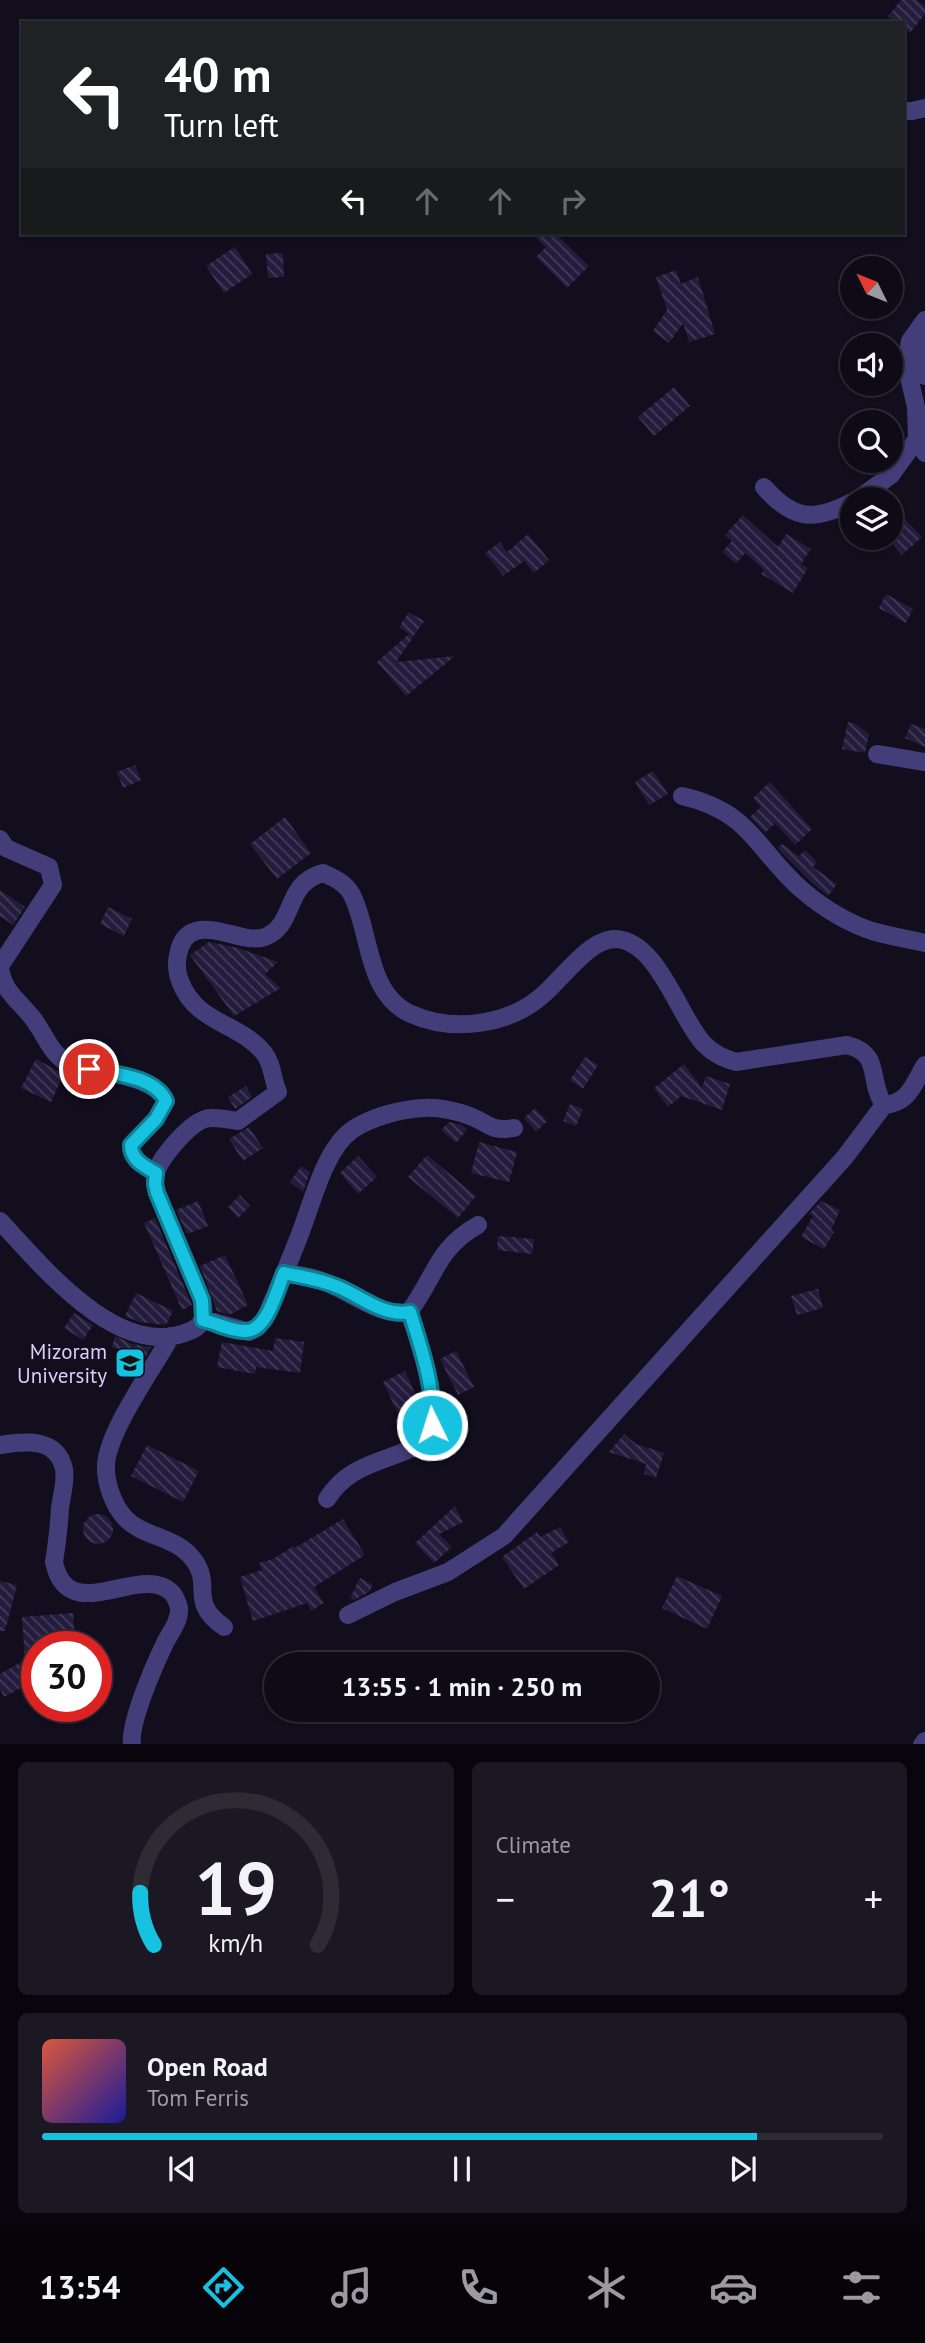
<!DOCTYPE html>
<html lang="en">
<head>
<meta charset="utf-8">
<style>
  :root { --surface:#0e0a16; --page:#1c1823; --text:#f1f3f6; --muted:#9b9aa1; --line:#2e2b35; --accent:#16c2e0 }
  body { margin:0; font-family:"PT Sans",sans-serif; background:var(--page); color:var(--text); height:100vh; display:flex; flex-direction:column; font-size:26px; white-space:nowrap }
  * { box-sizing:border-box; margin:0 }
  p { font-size:23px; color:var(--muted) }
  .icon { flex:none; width:38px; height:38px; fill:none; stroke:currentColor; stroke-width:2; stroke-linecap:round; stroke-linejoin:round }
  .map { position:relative; height:1744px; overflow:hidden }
  .panel { display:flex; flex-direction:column; gap:18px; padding:18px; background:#08060c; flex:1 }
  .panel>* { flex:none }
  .top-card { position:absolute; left:21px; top:21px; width:884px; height:214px; border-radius:0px; box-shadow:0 2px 5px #0004,0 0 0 2px var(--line); background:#202124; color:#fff; overflow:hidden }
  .needle { width:46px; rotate:313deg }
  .buttons { position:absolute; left:840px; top:256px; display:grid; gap:14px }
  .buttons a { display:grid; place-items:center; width:63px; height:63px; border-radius:50%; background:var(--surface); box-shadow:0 2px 5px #0004,0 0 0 2px var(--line); font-size:35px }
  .speed { position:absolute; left:21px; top:1631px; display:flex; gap:14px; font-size:35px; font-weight:700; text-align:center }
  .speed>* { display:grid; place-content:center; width:91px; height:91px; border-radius:50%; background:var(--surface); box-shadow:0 2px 5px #0004,0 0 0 2px var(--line); line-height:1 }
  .speed .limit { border:10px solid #d22; background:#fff; color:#111 }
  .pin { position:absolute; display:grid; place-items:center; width:60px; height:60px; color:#fff; margin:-30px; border:4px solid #fff; border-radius:50%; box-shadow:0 2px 7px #0007 }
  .me { position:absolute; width:77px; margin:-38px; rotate:356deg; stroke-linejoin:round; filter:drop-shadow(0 0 5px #0008) }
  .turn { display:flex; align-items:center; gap:24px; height:147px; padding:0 28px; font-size:32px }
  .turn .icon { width:91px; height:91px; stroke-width:2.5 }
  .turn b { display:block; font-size:49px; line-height:60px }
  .lanes { display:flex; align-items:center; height:66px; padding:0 28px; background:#0003; justify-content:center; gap:35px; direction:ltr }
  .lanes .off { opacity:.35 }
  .big { font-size:52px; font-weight:700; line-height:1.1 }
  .panel .card { flex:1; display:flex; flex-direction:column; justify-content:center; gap:10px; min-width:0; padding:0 24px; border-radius:10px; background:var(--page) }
  .panel .dial { align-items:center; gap:0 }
  .dial svg { height:182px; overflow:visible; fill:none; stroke:var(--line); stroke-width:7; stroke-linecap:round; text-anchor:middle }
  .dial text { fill:var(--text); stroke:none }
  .song { display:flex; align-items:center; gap:21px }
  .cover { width:84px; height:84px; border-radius:10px; background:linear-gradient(135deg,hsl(10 70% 55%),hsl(240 70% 35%)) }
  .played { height:7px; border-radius:4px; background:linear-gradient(90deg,var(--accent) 85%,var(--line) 85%) }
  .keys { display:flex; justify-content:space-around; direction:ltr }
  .heat { display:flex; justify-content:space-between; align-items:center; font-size:38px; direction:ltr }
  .panel .tiles { flex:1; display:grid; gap:18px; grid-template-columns:1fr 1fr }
  .card:last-child { grid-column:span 2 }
  .trip { position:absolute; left:264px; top:1652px; width:396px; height:70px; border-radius:35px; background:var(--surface); box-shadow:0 2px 5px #0004,0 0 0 2px var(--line); font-weight:700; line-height:70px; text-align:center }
  .tabs { display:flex; height:112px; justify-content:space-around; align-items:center; background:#060409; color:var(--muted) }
  .tabs .icon { width:49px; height:49px }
  .tabs .selected { color:var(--accent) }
  .tabs b { font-size:32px; color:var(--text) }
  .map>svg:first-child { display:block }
  .building { fill:url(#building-back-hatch) }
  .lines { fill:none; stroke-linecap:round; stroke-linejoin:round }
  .minor { stroke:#433e79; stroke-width:18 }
  .route-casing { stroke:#0e7e92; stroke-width:18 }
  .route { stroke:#16c2e0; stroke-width:12 }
  .labels { text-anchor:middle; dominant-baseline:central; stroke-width:5; stroke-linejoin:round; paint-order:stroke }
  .poi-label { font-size:21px; fill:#d7d0fa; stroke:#120e1e; text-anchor:end }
</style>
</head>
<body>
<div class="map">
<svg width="925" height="1745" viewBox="0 0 925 1745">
  <defs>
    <pattern id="building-back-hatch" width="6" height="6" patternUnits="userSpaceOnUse" patternTransform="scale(1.75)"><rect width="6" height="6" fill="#241c3d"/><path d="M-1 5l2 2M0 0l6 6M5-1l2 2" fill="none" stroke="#433c5a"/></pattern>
  </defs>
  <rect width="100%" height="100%" fill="#120e1e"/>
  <!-- building -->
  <path class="building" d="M901,0h16l8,6v8l-15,19 -7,-6v-4h-6l-9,-7z
    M531,233h24l34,33 -22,22 -31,-31 10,-10z
    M235,247l17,27 -28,19 -18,-27z
    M283,253l1,24 -16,1 -2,-24z
    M676,270l5,14 17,-7 17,57 -26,8 -6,-19 -14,20 -16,-12 14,-21 -11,-33z
    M674,387l16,19 -36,30 -16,-19z
    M743,515l35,32 8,-13 25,15 -10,15 7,4 -15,25 -32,-19 3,-4 -19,-17 -9,11 -14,-12 10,-11 -7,-6z
    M904,518l18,19 -20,18 -11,-13v-12z
    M528,534l21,26 -15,13 -10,-12 -21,15 -18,-23 15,-11 7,10z
    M886,594l27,15 -7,14 -27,-15z
    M409,612l15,9 -28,41 59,-6 -49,40 -29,-34 32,-28 -10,-7z
    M848,722l8,2 13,10 -4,19 -23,-4z
    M911,724l14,5v18l-20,-9z
    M135,765l6,15 -18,8 -6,-16z
    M653,771l15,23 -19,11 -14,-23z
    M770,782l42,47 -17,16 -20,-22 -10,10 -15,-16 11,-10 -8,-9z
    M285,817l26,36 -34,26 -27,-35z
    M782,844l17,12 6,-6 12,12 -4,5 24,17 -9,12 -18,-15 -28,-28 -4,-5z
    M0,890l25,17 -12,18 -13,-9z
    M108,907l24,12 -8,17 -24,-12z
    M209,942l29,6 40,14 -13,12 16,14 -47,28 -44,-61z
    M585,1057l13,8 -15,24 -13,-9z
    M36,1059l28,15 -13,28 -30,-14z
    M684,1064l18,24 4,-12 24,8 -8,26 -41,-14 -13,11 -14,-19z
    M246,1086l6,11 -17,12 -7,-12z
    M570,1104l13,5 -7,17 -13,-5z
    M535,1108l12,13 -11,11 -12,-14z
    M449,1122l13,3 5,5 -11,13 -15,-13z
    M249,1127l14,21 -20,13 -14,-22z
    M479,1142l38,10 -8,30 -38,-9z
    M427,1155l49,41 -18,22 -50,-41z
    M358,1156l19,21 -19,17 -18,-21z
    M301,1166l9,6 -7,20 -13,-10z
    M240,1195l10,11 -12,12 -10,-11z
    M198,1201l10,25 -21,8 -11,-24z
    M821,1201l19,9 -9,20 3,2 -10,17 -23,-12 12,-21 -4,-2z
    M155,1218l36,85 1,2 -10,5 -38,-87z
    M498,1236l36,3 -2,15 -35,-4z
    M225,1255l23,50 -19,10 -12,-4 -17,-45z
    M818,1289l5,19 -26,7 -6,-19z
    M136,1293l37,18 -7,14 -27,-3 -14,-6z
    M74,1313l19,12 -10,15 -19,-12z
    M115,1336l17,8 19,3 -7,13 -32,-13z
    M275,1338l29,4 -4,31 -44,-6 -1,7 -38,-7 5,-25 51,9z
    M456,1351l18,36 -16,8 -18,-36z
    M405,1371l16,35 1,6 -1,6 -17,8 -21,-44z
    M624,1434l12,10 28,9 -8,25 -12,-4 2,-10 -37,-12z
    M147,1445l52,26 -16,31 -52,-26z
    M455,1506l8,16 -24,12 13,13 -18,16 -19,-20z
    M83 1529a15 15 0 1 1 30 0a15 15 0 1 1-30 0Z
    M343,1519l22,36 -51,32 10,16 -13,8 -4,-8 -54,18 -13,-44 22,-7 -3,-7 14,-4 21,-13 1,2z
    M560,1527l9,15 -18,11 8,12 -35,24 -22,-32 35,-25 3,5z
    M677,1576l45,20 -15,33 -45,-21z
    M360,1578l13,7 -4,7 -15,8 -4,-2z
    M0,1581l17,4 -12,46h-5z
    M73,1613l2,26 -38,3v37l-33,18 -4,-8v-15l25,-14 -3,-43z"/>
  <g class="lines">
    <!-- minor -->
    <path class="minor" d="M903,111h9l13,-3
      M925,320l-15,21 -4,23 10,43 1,32 8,14
      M925,335c-8,14 -7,27 0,41
      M764,487c29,33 49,35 88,15
      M858,499l33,-24 26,-36
      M877,754l48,8
      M682,796c70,16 73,53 120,94 20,17 46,33 70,41 17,5 36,8 53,12
      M0,839l6,9 43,19 4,18 -53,81c2,24 17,33 31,50 14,17 18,36 37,48 27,7 86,11 98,37l-10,18 -25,26c-1,15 13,21 25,28
      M0,1221c42,45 119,141 190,110 15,-6 15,-18 12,-31l-45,-107c-1,-5 -3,-10 -2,-16 2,-17 34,-53 50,-58 9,-3 24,1 33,2l40,-29c-6,-13 -5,-28 -14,-39 -25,-31 -68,-29 -84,-72 -3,-7 -4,-18 -2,-26 2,-11 7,-21 18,-24 22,-6 50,13 69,6 32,-13 18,-53 58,-64 11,5 23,10 29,22 19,38 14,99 59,119 43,19 100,11 134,-21 18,-16 45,-54 70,-54 43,1 64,79 89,105 10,10 19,14 32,18l111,-17c36,9 20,35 37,60 25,-2 29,-20 41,-40
      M284,1273c12,2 26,3 38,8 27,9 58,37 87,31 27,-36 27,-63 69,-87
      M203,1319l46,13 8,-4 8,-9c12,-28 24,-56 35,-85 12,-30 24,-84 52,-104 19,-13 49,-21 71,-22 15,-1 33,3 47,8 20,8 21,16 44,12
      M171,1336c-18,33 -62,93 -65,128 -1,18 7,41 19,54 19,20 51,18 68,41 21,27 -6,42 31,68
      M0,1445c24,-4 57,-8 64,24 2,12 -2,26 -4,38 -1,19 -3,37 -6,55 14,68 88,-2 119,32 2,3 6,11 6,15 1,12 -9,24 -14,34 -10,21 -36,79 -33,102
      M327,1499c22,-35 55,-36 90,-53 6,-6 13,-13 15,-22 6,-27 -14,-86 -23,-112
      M348,1615l47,-23 53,-20 56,-36 341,-379 39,-52
      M922,1745l3,-4"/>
  </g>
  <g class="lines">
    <!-- route casing -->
    <g class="route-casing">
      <path id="route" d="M89,1069c24,5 66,7 77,32l-10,18 -25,26c0,15 13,21 25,28l-1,11 2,9 45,107 1,20c13,3 30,12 43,11 21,0 31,-41 38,-58 18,4 36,6 54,14 23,9 45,30 72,25 11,36 25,75 22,113"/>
    </g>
    <!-- route -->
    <use href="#route" class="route"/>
  </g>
  <!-- icons -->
  <defs>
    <g id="university-square" transform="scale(1.575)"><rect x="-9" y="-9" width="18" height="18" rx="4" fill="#16c2e0" stroke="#120e1e"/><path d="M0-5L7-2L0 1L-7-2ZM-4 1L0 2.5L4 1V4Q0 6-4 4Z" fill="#111"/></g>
  </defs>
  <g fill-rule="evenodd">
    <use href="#university-square" x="130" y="1363"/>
  </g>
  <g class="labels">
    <!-- poi labels -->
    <g class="poi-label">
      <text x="107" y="1351">Mizoram<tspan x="107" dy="24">University</tspan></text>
    </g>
  </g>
</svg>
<div class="buttons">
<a><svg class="needle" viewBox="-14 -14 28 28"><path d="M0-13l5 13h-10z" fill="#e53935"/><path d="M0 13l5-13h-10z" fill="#9b9aa1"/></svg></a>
<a><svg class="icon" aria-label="sound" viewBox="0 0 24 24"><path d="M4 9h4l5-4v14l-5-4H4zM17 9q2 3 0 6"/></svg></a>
<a><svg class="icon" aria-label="search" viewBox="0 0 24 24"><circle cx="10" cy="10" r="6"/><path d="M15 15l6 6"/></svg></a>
<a><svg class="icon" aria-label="layers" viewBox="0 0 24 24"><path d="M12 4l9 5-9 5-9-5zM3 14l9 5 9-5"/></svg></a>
</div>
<div class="speed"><div class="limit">30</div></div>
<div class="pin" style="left:89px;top:1069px;background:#d93025"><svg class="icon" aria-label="arrive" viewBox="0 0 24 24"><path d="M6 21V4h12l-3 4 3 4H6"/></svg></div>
<svg class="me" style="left:432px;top:1425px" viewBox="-20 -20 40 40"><circle r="17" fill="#16c2e0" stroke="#fff" stroke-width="3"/><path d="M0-11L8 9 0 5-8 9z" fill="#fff"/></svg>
<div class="trip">13:55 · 1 min · 250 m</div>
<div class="top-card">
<div class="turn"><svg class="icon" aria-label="left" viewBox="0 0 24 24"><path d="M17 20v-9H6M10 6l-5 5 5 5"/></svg><div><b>40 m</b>Turn left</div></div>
<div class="lanes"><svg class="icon" aria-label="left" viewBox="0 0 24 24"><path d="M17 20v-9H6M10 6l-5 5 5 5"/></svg><svg class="icon off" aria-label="ahead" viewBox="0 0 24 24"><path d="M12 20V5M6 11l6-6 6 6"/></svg><svg class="icon off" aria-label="ahead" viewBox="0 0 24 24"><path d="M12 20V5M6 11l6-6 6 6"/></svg><svg class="icon off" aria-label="right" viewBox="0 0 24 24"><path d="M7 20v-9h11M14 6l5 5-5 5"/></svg></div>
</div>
</div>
<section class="panel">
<div class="tiles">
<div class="card dial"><svg viewBox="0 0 100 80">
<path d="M14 69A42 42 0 1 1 86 69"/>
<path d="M14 69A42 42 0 0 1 8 46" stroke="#16c2e0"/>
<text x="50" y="56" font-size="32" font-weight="700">19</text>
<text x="50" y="72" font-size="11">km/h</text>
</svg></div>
<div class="card"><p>Climate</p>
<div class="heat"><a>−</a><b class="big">21°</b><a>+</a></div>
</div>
<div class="card">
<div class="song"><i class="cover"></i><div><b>Open Road</b><p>Tom Ferris</p></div></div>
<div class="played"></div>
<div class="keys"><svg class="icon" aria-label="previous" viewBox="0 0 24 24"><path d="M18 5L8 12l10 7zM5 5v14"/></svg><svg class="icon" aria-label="pause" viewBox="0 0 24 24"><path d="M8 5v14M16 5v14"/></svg><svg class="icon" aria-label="next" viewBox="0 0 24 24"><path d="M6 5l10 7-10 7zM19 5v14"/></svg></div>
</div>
</div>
</section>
<nav class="tabs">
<b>13:54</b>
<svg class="icon selected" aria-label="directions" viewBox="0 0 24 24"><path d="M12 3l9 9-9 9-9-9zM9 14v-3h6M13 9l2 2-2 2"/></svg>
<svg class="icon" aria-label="music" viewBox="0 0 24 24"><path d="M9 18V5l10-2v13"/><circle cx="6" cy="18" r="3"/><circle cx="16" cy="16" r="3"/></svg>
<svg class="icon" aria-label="phone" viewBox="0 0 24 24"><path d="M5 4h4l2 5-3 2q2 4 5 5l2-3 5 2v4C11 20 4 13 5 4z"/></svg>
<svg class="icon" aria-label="climate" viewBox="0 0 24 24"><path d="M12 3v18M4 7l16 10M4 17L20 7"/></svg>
<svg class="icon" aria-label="car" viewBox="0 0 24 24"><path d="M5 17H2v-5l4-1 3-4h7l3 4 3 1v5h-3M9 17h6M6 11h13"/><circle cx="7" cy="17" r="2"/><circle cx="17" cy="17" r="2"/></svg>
<svg class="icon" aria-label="filters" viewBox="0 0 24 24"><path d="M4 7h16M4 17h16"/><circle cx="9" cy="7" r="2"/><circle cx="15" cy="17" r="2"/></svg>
</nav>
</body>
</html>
